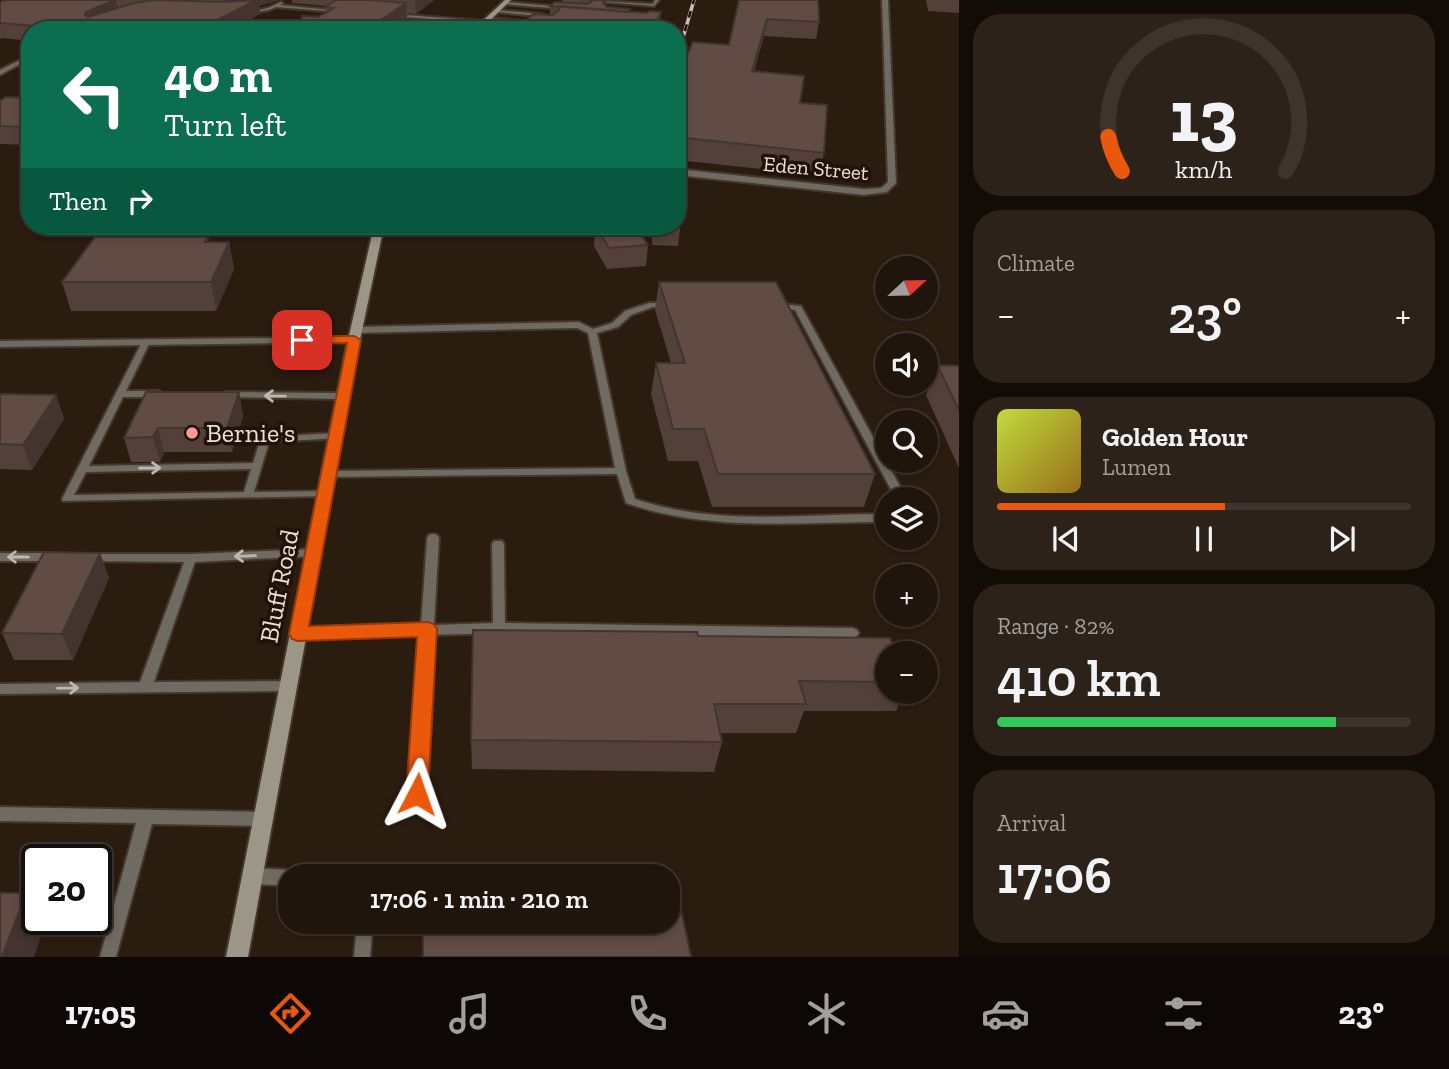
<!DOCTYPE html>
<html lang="en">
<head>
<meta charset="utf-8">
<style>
  :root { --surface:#20150c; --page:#2d221a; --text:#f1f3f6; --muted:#a29f9d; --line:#3d342d; --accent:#ea580c }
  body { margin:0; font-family:"Zilla Slab",serif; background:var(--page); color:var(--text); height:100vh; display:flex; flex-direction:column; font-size:26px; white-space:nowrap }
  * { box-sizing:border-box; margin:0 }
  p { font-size:23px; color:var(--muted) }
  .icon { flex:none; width:38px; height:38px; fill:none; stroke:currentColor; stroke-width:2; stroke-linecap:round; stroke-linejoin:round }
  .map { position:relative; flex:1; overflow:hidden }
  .sheet { display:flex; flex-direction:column; gap:14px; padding:14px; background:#120c07; width:490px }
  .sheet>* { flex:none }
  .top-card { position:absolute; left:21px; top:21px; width:665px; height:214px; border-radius:28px; box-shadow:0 4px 10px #0003,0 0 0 2px var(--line); background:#0b6e4f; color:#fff; overflow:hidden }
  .needle { width:46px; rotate:68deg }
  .controls { position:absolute; left:875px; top:256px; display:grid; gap:14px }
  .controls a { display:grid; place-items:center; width:63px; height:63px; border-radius:50%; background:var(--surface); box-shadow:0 4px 10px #0003,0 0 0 2px var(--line); font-size:35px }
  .speed { position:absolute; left:21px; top:844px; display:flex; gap:14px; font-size:35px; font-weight:700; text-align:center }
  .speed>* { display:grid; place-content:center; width:91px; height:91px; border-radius:50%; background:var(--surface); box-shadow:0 4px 10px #0003,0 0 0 2px var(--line); line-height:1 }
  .speed .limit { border:4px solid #111; border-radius:10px; background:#fff; color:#111 }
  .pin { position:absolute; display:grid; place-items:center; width:60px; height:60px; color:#fff; margin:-30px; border-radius:14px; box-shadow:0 4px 10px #0006 }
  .me { position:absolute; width:77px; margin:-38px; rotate:4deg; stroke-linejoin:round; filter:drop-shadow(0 0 5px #0008) }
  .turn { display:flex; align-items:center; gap:24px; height:147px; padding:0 28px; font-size:32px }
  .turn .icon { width:91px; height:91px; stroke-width:2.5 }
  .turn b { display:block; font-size:49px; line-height:60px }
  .then { display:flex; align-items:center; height:66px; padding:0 28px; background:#0003; gap:14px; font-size:26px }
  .big { font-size:52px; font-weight:600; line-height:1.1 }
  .sheet .card { flex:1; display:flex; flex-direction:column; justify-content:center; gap:10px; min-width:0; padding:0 24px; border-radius:28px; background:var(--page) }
  .sheet .dial { align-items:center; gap:0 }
  .dial svg { height:182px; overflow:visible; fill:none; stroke:var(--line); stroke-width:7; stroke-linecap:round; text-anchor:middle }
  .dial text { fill:var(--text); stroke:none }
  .song { display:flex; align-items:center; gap:21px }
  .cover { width:84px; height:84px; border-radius:10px; background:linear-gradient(135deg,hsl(70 70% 55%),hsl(40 70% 35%)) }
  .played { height:7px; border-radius:4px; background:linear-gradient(90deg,var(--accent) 55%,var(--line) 55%) }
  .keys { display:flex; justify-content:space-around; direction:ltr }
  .heat { display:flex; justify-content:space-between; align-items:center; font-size:38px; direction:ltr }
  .charge { height:10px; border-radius:5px; background:linear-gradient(90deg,#34c759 82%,var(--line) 0) }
  .trip { position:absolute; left:278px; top:864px; width:402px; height:70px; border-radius:28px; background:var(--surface); box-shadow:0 4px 10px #0003,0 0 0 2px var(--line); font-weight:600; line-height:70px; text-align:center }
  .tab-bar { display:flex; height:112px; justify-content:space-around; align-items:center; background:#0d0805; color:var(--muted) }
  .tab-bar .icon { width:49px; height:49px }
  .tab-bar .active { color:var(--accent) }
  .tab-bar b { font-size:32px; color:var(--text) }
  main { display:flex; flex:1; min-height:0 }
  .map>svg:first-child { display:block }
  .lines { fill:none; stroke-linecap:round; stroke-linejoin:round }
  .lane-casing { stroke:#46372c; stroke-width:4 }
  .street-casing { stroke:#46372c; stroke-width:4 }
  .secondary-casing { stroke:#46372c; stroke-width:4 }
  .lane { fill:#6f6b62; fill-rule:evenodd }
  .street { fill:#6f6b62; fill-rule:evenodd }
  .secondary { fill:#9c9688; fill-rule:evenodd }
  .rail-casing { stroke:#cbbfb7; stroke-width:3.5 }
  .rail { stroke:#211207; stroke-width:2.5; stroke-dasharray:7; stroke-linecap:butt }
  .wall { fill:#53403b }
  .shaded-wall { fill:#443430 }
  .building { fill:#614b45; stroke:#443430; stroke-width:2 }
  .oneway { stroke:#c0b7af }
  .route { fill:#ea580c; stroke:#983908; stroke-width:2 }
  .poi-dot { fill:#f59b98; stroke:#211207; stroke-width:2.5 }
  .labels { text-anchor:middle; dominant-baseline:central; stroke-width:7; stroke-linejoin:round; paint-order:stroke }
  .far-street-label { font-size:21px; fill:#ebe0d9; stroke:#211207 }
  .poi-label { font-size:26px; fill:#ebe0d9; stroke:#211207; text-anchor:start }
  .street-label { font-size:26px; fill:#ebe0d9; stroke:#211207 }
</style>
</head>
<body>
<main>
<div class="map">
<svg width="959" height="957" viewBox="0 0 959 957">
  <rect width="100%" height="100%" fill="#2b1c10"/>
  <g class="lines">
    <!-- lane casing -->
    <g class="lane-casing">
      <path id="lane" d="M581,0l72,4 2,-4h4l-5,6z
        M281,2l2,1 -3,2 61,6 -2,1 -63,-5 -7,3 -23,4 -2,-1 24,-5z
        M504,2l60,5 2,1 -2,1 -61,-5z
        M496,10l46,4 2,1 -2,2 9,2 -2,1 -12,-2 2,-2 -44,-4z
        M393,14l91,7 2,1 -2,1 -93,-7z
        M487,18l49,4 2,1 -2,1 -26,-2 -2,3 27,2 -2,2 -29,-2 -2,-1 4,-4 -21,-2z
        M424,28l9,2h-11z
        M30,56v3l-10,5 -4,-1z
        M649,303h21l4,2 -4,2h-17l-22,8 -13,12 -21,6 29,138 9,28c76,26 160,16 239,15l13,-2v8l-13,2c-83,1 -168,9 -248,-19l-9,-29 -289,3 -5,-3 5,-3 287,-3 -27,-135 -11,-5 -221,5 -4,-3 4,-3 223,-5 14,7 19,-6 13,-12z
        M770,303l31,3 106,193h-11l-101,-189 -25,-3z
        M146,339l4,3 -24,49h33l5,3 -5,3h-36l-34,69 164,-3 8,-26 75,-4 5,3 -1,2 -71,4 -15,50 71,-1 4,1 1,2 -1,2 -266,5 -1,-2 80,-157zM251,469l-7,23 -170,3 12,-23z
        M227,392l116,1 5,3 -5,3 -119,-2 -2,-2 2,-2z
        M433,534l4,1 2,3 -5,87 59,-2 -1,-79 2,-3h8l2,3 1,79 348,5 4,2 2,3 -2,3 -4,2 -354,-5 -66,2 -9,159 -2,5 -5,2 -5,-2 -2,-5 11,-159 -123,4 -4,-2 -2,-3 2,-3 4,-2 123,-3 6,-88 2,-3z
        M313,549l4,1 2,3 -2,3 -122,6 -41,120 135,-1 5,1 2,4 -2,4 -5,1 -289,3v-10l140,-2 44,-120 -95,-1 -4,-1 -2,-3 2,-3h106z
        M0,553h55l4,1 2,3 -2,3 -4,1h-55z
        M0,807l263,5 5,2 3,5 -3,5 -5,2 -111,-2 -36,133h-16l36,-134 -136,-2z
        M252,868l38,2 6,3 1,4h-7v9l-38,-2 -6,-3 -2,-5 2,-5z
        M357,922h16l-3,35h-16z"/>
    </g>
    <!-- street casing -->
    <g class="street-casing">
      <path id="street" d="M882,0h6l8,183 -9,9 -23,3 -187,-20v-6l187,20 17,-1 7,-6z
        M18,61l2,3 -20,11v-5z
        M354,337l4,1v4l-358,5v-6z"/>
    </g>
    <!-- secondary casing -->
    <g class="secondary-casing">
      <path id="secondary" d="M505,0h6l-31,30h-7z
        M374,226h10l-24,114 -112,617h-22l122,-617z"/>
    </g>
    <!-- lane -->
    <use href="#lane" class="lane"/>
    <!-- street -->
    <use href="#street" class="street"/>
    <!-- secondary -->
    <use href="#secondary" class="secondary"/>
    <!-- rail casing -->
    <g class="rail-casing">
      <path id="rail" d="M677,58l17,-58"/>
    </g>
    <!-- rail -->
    <use href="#rail" class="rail"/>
  </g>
  <!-- wall -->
  <path class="wall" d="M6,0h273l-20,6 1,8 -29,16h-201v11l-28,-3 -2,1v-37z
    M292,0h142l-18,14 -9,-1v7l-89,-3 7,-4v-6l1,-1 -34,-3z
    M562,0h44l-1,5 2,2 23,5 30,14 -110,-11v-9l12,-4z
    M739,0l80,22 -3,17 -52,-3 -10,35 46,32 24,50 -5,22 -142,-15v-84l52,-31z
    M926,0h33v13l-31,-2z
    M30,98v47l-30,-1v-43z
    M677,187l4,34 -3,25 -26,-1 -1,-19h26z
    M595,226l53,19 -2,21 -39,3 -13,-23z
    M208,237l1,5h20l5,27 -18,42h-145l-9,-29z
    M659,282l216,192 -11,33h-152l-14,-46h-30l-17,-67 5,-31h15l-16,-53z
    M937,365l22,1v102l-33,-73z
    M239,392l4,24 -11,36h-68l-4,10h-29l-7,-24z
    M0,394l56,1 8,24 -32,51 -32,-1z
    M100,553l9,25 -36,82h-59l-12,-27z
    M698,636l189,17v38h17l-8,20h-92l-8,22h-76l2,9 -8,30 -242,-3 -1,-29z"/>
  <!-- shaded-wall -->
  <path class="shaded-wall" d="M116,0l3,15 -29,13 -5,-13 1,-3z
    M223,0h56l-20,6 1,8 -29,16h-33l26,-20z
    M415,0h19l-18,14z
    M406,3l1,17 -14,10h-15v-8z
    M661,12l-1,17 -6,-3z
    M767,19l-3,17 -15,55 3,-20z
    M229,242l5,27 -18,42 -5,-29z
    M239,392l4,24 -11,36 -5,-24z
    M56,395l8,24 -32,51 -9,-25z
    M158,428l6,24 -4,10 -7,-25z
    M100,553l9,25 -36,82 -11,-26z
    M26,893l11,18v8h4l4,6 -11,32h-32z"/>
  <!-- building -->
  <path class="building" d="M6,0h109l-29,12 -1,3 3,2 46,-14 20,-3 69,2 33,-2 -58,30h-117l-81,-7v-21z
    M336,0h32l38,3 -28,19 10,1 -10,7h-82l5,-3 1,-11 16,1 16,-9 -9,-1z
    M591,0h14l-2,3 4,4 23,2 -2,3 -78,-6 5,-4 32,2 5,-3z
    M739,0h79l1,22 -52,-3 -15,52 52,5 -4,27 27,2 -3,48 -147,-16v-61l16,-34 36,3z
    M558,6l89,7 3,-2 11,1 -7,14 14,1 -2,3h-149l16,-16 19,1 7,-5z
    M6,97l24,1v29l-30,-1v-25z
    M677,187l4,34h-4z
    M596,226h39l13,19 -39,3z
    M95,237h113l-3,5h24l-18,40h-149z
    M659,282h117l99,192h-157l-14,-45h-31l-17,-66h29z
    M937,365l22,1v44z
    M146,392h93l-12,36h-69l-5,9 -29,1z
    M0,394l56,1 -33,50 -23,-1z
    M44,552l56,1 -38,81 -60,-1z
    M473,630l224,2 1,4 192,2 6,15h-9v29l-88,-1 7,23h-92l8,38 -251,-2z
    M676,885l15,72h-268v-35h245v-36z
    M0,893h26l-24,64h-2z"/>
  <!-- one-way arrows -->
  <defs><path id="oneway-shaft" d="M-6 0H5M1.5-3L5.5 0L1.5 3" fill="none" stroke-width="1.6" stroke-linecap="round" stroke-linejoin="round" transform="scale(1.75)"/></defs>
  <g class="oneway">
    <use href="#oneway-shaft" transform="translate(275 396) rotate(-179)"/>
    <use href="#oneway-shaft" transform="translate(150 468) rotate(-1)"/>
    <use href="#oneway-shaft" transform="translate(245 556) rotate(178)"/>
    <use href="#oneway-shaft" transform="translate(18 557) rotate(-180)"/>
    <use href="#oneway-shaft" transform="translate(68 688) rotate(-1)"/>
  </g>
  <!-- route -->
  <path class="route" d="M354,336l7,4 -52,286 119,-4 6,2 3,5 -9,165 -3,7 -8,3 -8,-3 -3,-7 11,-157 -119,4 -6,-2 -3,-5 58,-291 -45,1 -6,-4 6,-4z"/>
  <!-- markers -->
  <circle class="poi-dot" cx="192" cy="433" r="7"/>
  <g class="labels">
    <!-- far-street labels -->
    <g class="far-street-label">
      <text transform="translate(816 168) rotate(5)">Eden Street</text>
    </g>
    <!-- poi labels -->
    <g class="poi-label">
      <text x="206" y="433">Bernie's</text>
    </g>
    <!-- street labels -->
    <g class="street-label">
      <text transform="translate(279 586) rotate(-79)">Bluff Road</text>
    </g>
  </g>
</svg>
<div class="controls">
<a><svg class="needle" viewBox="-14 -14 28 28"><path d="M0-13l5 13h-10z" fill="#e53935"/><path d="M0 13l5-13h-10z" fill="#a29f9d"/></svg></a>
<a><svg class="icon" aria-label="sound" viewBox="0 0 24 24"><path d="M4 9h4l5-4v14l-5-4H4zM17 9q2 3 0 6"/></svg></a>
<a><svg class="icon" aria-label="search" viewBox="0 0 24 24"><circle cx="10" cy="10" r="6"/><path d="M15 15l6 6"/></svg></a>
<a><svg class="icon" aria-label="layers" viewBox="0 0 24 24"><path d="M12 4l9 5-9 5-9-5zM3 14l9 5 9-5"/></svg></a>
<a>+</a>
<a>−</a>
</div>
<div class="speed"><div class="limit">20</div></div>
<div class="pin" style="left:302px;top:340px;background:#d93025"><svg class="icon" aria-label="arrive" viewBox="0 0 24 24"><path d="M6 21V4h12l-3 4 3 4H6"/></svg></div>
<svg class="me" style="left:417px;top:794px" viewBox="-20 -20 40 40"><path d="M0-17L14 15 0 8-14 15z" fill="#ea580c" stroke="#fff" stroke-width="4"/></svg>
<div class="trip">17:06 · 1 min · 210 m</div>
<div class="top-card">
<div class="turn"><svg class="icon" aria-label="left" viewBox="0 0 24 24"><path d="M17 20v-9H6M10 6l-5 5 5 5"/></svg><div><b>40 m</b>Turn left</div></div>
<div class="then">Then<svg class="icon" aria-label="right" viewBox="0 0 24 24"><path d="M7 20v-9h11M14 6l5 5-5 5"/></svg></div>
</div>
</div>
<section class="sheet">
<div class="card dial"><svg viewBox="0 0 100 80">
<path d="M14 69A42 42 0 1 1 86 69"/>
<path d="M14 69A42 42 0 0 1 8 54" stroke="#ea580c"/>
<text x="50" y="56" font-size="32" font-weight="700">13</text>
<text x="50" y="72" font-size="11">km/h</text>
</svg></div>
<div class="card"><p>Climate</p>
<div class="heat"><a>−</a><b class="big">23°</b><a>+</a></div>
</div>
<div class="card">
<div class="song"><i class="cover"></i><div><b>Golden Hour</b><p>Lumen</p></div></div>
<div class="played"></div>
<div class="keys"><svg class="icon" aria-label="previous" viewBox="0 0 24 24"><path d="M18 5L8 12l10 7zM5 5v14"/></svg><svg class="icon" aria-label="pause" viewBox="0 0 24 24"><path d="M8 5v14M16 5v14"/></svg><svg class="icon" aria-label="next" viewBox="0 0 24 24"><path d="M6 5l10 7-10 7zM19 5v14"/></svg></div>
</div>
<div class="card"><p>Range · 82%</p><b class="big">410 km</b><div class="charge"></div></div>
<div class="card"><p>Arrival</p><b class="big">17:06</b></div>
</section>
</main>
<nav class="tab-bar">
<b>17:05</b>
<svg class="icon active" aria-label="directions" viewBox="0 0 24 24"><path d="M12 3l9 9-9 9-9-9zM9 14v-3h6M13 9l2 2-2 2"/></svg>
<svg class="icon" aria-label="music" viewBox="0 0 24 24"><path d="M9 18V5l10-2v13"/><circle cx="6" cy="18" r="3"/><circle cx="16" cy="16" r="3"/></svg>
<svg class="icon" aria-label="phone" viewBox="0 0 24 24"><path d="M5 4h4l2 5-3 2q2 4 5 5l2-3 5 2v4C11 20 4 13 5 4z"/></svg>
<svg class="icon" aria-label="climate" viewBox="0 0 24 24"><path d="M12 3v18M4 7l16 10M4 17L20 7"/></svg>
<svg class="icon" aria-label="car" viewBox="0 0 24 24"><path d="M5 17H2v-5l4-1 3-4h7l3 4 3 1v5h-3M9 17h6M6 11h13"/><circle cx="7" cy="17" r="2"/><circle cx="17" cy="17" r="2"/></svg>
<svg class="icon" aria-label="filters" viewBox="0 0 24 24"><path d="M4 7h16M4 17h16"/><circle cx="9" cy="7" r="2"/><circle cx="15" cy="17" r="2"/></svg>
<b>23°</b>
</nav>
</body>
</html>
